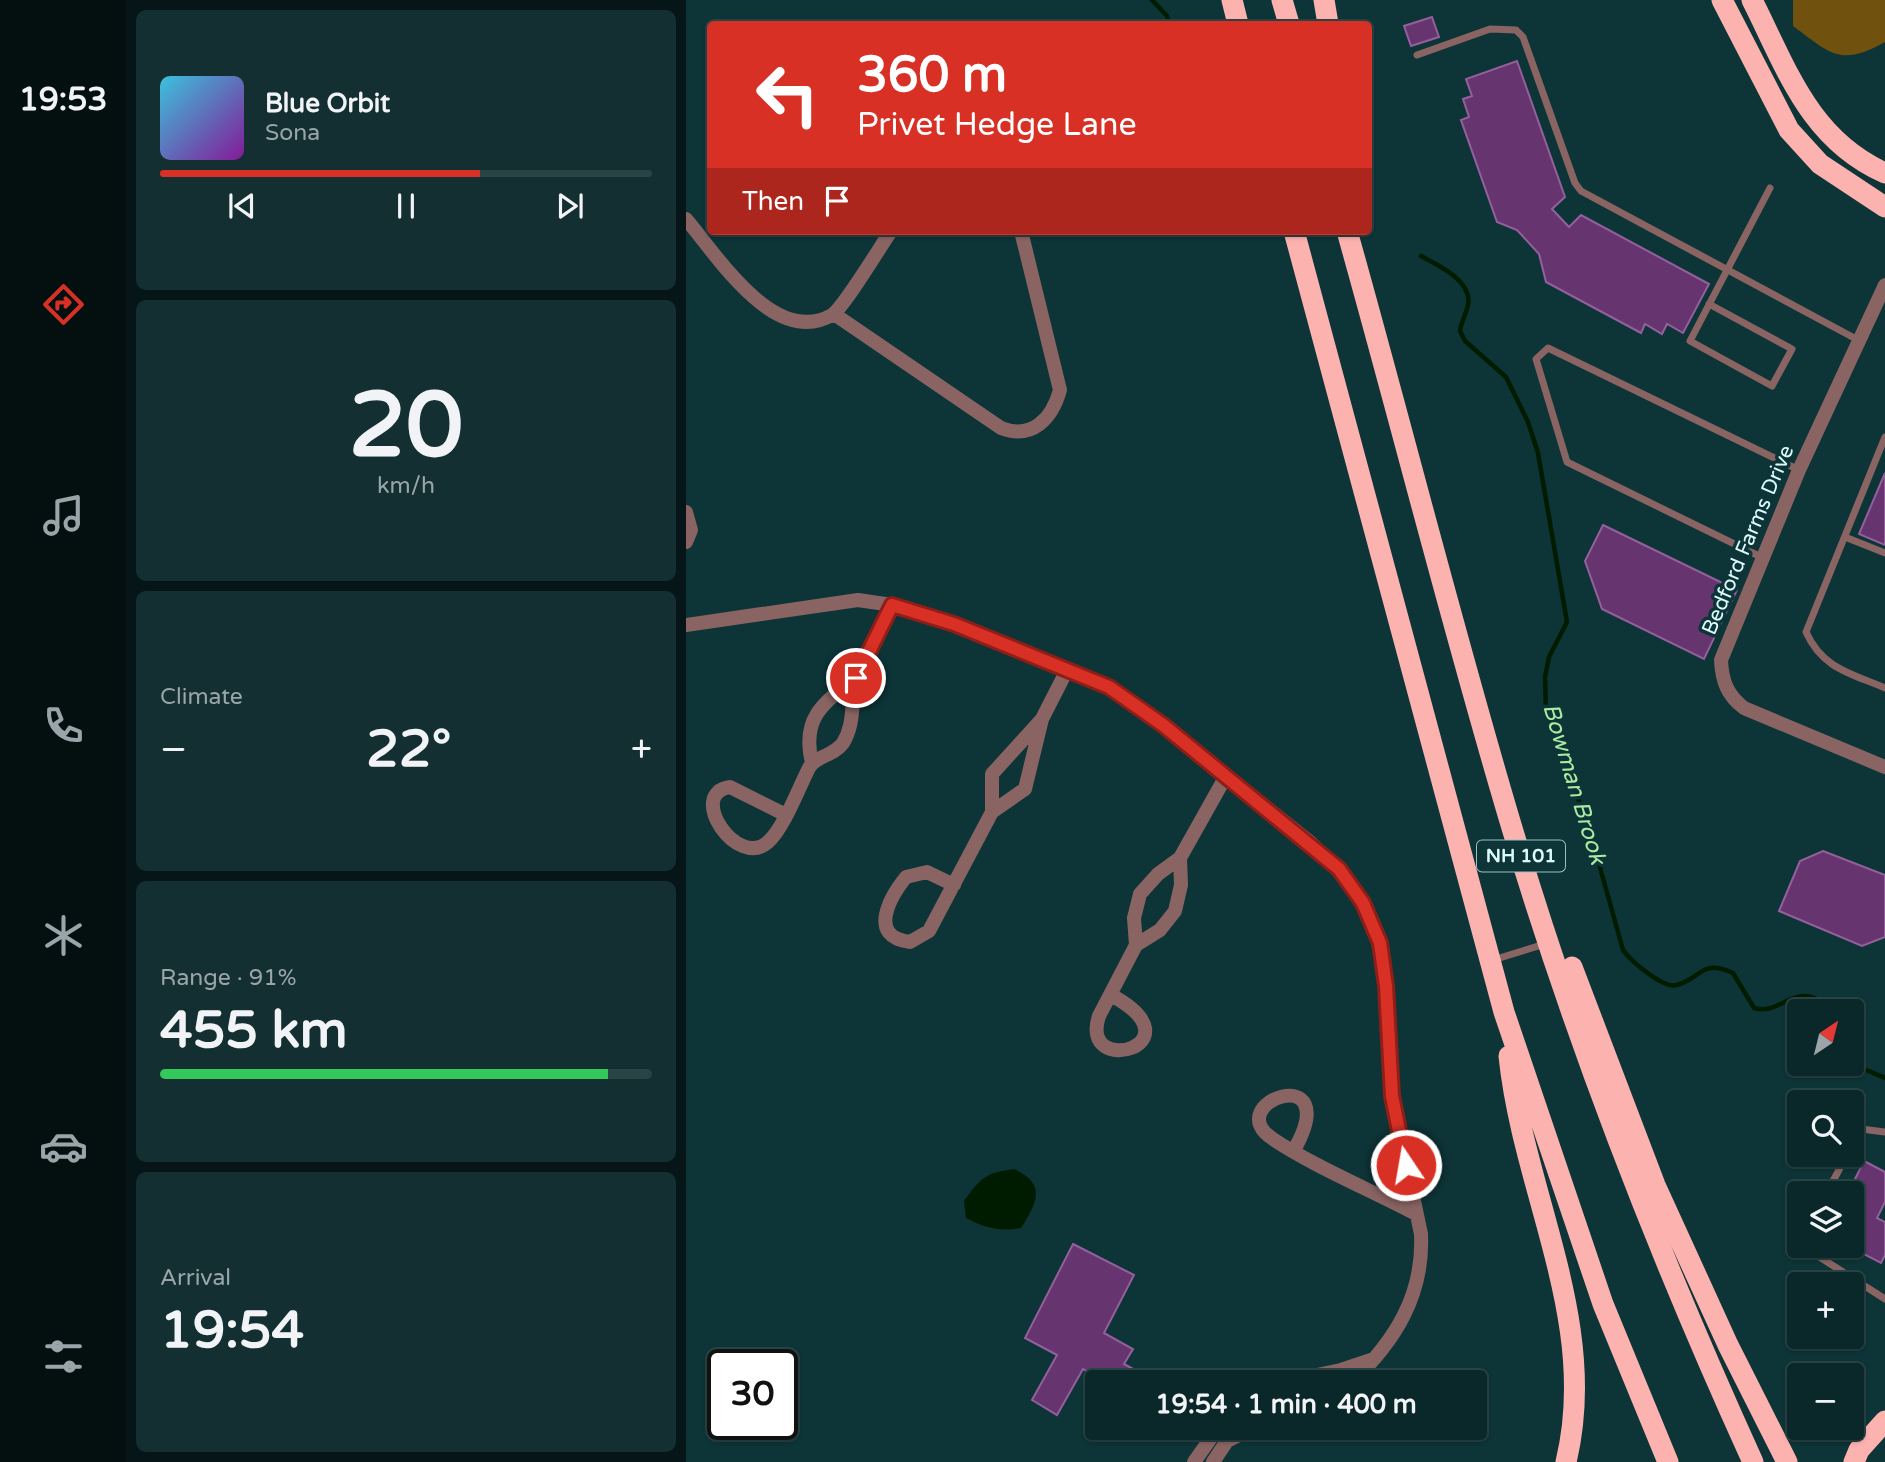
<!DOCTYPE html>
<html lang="en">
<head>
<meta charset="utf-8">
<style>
  :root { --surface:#0a2729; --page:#132f31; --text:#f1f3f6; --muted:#99a5a8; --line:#2a4446; --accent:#d93025 }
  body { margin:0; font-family:"Varela Round",sans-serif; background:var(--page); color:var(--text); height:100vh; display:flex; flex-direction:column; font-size:26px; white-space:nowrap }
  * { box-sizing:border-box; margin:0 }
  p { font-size:23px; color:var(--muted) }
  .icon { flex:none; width:38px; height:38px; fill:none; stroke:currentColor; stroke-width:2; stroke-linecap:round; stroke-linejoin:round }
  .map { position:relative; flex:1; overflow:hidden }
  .drawer { display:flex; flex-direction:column; gap:10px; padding:10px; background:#061517; width:560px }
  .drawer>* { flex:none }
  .hud { position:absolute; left:21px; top:21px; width:665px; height:214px; border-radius:7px; box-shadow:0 2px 5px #0004,0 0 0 2px var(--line); background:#d93025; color:#fff; overflow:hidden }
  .needle { width:46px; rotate:35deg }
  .fabs { position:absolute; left:1101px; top:999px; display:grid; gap:14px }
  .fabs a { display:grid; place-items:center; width:77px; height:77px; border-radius:7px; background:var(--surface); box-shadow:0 2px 5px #0004,0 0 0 2px var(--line); font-size:35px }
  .speed { position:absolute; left:21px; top:1349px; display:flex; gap:14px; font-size:35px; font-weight:700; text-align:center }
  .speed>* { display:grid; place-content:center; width:91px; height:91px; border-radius:50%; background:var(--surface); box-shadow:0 2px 5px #0004,0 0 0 2px var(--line); line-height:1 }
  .speed .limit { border:4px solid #111; border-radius:10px; background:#fff; color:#111 }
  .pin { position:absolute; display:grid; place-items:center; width:60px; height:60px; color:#fff; margin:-30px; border:4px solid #fff; border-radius:50%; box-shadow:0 2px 7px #0007 }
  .me { position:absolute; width:77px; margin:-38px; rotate:348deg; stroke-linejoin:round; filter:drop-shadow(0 0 5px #0008) }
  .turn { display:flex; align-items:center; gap:24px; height:147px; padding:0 35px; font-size:32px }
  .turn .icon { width:91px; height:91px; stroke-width:2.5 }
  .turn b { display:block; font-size:49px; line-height:60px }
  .then { display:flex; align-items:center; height:66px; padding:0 35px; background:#0003; gap:14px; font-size:26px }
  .big { font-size:52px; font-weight:700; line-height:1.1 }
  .drawer .card { flex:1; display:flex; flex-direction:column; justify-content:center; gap:10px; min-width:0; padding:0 24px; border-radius:10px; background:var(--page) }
  .drawer .dial { align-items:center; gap:0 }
  .dial b { font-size:91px; line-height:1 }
  .song { display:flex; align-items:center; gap:21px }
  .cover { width:84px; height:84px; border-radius:10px; background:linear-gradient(135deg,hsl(190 70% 55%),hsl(290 70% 35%)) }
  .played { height:7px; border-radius:4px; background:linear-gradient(90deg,var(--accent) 65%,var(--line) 65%) }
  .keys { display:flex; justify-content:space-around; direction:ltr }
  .heat { display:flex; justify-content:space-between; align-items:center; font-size:38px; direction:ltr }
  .charge { height:10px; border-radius:5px; background:linear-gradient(90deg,#34c759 91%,var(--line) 0) }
  .trip { position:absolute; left:399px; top:1370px; width:402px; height:70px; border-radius:7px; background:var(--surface); box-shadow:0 2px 5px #0004,0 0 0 2px var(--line); font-weight:700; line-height:70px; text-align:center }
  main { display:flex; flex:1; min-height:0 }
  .dock { display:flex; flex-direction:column; width:126px; justify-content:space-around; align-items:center; background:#041010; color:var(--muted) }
  .dock .icon { width:49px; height:49px }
  .dock .current { color:var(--accent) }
  .dock b { font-size:32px; color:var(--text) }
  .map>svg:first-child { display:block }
  .forest { fill:#70510e }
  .water { fill:#001c00 }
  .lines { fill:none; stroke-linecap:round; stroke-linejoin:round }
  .stream { stroke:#001c00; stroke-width:4.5 }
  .building { fill:#66356f; stroke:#93609c; stroke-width:2 }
  .service { stroke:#896462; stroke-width:7 }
  .minor { stroke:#896462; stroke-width:14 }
  .motorway { stroke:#fcb3b0; stroke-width:21 }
  .route-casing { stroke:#8d1f18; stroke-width:18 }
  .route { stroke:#d93025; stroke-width:12 }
  .labels { text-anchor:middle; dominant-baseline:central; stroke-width:7; stroke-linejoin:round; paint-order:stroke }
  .shield { fill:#0d3437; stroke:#9ebfc2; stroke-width:2 }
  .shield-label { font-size:19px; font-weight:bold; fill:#dcfbfd }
  .street-label { font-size:21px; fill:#dcfbfd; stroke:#0d3437 }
  .water-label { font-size:23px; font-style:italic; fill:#aaeaa1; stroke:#0d3437 }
</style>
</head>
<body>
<main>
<nav class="dock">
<b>19:53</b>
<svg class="icon current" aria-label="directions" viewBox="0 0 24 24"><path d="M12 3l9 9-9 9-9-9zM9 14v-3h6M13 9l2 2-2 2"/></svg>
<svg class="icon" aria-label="music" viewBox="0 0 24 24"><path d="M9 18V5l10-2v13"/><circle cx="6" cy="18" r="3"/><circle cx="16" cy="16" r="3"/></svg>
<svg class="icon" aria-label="phone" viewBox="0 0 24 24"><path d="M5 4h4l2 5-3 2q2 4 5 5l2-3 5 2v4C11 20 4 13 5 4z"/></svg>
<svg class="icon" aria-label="climate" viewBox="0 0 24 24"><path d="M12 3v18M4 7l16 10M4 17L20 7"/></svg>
<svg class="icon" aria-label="car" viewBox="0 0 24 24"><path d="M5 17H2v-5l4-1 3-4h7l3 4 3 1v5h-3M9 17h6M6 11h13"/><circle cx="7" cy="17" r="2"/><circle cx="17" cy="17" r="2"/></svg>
<svg class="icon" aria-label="filters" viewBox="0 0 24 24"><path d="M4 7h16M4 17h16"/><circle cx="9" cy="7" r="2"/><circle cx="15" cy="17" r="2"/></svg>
</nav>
<section class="drawer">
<div class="card">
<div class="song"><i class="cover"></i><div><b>Blue Orbit</b><p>Sona</p></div></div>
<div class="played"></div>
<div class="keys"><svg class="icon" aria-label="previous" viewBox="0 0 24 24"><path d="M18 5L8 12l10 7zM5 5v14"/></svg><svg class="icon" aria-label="pause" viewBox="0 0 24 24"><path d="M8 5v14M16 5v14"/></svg><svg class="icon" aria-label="next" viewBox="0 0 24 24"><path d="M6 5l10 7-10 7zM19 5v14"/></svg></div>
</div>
<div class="card dial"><b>20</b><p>km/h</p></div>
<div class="card"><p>Climate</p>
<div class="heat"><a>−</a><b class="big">22°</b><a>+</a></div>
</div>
<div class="card"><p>Range · 91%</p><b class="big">455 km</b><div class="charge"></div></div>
<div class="card"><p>Arrival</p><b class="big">19:54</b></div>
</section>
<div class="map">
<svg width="1199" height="1462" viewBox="0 0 1199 1462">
  <rect width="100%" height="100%" fill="#0d3437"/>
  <!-- forest -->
  <path class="forest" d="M1107,0h92v42c-45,25 -54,12 -92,-16z"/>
  <!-- water -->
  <path class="water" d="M328,1169c33,15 23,34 7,59 -21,4 -36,0 -55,-10l-2,-17c17,-24 22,-28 50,-32z"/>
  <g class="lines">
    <!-- stream -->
    <path class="stream" d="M466,0l15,16 2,8
      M735,256c17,9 52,25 47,49 -2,10 -7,17 -8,26l5,10 41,36 22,45 10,31 29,169 -18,35 -4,20 1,34 43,117 34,122c8,11 40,39 54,35 26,-8 24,-26 56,-12l21,35c24,7 36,-19 61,-10l7,14
      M1166,1064l33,14"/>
  </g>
  <!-- building -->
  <path class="building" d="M746,17l7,20 -28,9 -7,-20z
    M831,61l48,136 -13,12 17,18 12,-12 128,69 -26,49 -16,-9 -5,10 -17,-10 -4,9 -95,-51 -7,-28 -22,-24 -20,-8 -36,-102 8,-3 -6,-18 9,-3 -6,-17z
    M1199,473v72l-26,-11z
    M917,525l134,65 -33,69 -102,-50 -17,-48z
    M1137,851l62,24v62l-23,9 -83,-35 21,-50z
    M1178,1161l21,11v30l-8,16 8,4v33l-4,8 -29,-15v-63z
    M387,1244l61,31 -30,58 29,16 -9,15 33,18h-50l-24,-13 -26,46 -25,-15 25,-45 -32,-17z"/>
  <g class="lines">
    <!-- service -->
    <path class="service" d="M731,55l73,-26 26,1 7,7 52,146 6,8 277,149
      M1023,304l83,45 -20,37 -82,-45 80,-153
      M1199,437l-79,195c17,37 44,41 79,56
      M1159,537l40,16
      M1077,558l-196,-96 -31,-103 12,-11 251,122
      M807,960l52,-16
      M1166,1146l9,-17 24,3
      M1140,1194l21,-39
      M1125,1246l7,10 67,43"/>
    <!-- minor -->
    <path class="minor" d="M0,219c31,36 88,129 146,96 12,-8 48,-68 59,-84
      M1199,285l-86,185 -78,190c1,21 6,35 23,48l141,59
      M148,314l167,114c31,12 51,-9 59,-38l-39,-159
      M0,512l5,18 -5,12
      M0,625l172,-25 34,5 62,19 155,63 54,38 147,117 42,43 21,37 7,21 6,43 6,110 29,138c3,61 -26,107 -69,148
      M126,763c-11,-45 11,-60 44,-85
      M306,812l33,-23 17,-70 25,-49
      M98,814l-54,-27c-44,6 7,83 38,55 16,-14 31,-55 41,-74 6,-12 25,-12 34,-25 13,-21 7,-44 14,-66 8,-25 24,-49 35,-72
      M268,885l-27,-13 -21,5c-16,20 -39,60 4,65l19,-11 63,-119v-38l50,-55
      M450,945l-2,-27 6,-24 18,-20 22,-16 46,-82
      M425,995c92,50 -33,84 -12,21l37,-71 24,-15 15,-19 6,-26 -1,-27
      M608,1150c52,-92 -76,-47 -21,-11 42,28 98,51 143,75
      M597,1382l58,-12 33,-11
      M508,1462l24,-34
      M527,1462l14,-21 27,-13"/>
    <!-- motorway -->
    <path class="motorway" d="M546,0l6,24
      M596,0l7,24
      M638,0l4,24
      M1036,0l67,130 31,34 65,43
      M1066,0c35,69 57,139 133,173
      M608,231l210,781 99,292 65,158
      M661,231c56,199 106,400 165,597 65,217 147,428 241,634
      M886,967l83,218 73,160 59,117
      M823,1056c14,137 91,266 57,406
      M1168,1462l5,-12 26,-29"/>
  </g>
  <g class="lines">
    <!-- route casing -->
    <g class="route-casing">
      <path id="route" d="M170,678l36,-73 62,19 155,63 54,38 176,144 24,34 17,40 6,43 6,110 14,69"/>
    </g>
    <!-- route -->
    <use href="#route" class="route"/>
  </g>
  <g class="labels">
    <!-- shield labels -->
    <rect class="shield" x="791" y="840.5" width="88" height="31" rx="5"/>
    <g class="shield-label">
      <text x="835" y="856">NH 101</text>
    </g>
    <!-- street labels -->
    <g class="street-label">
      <text transform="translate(1062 540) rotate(-67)">Bedford Farms Drive</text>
    </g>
    <!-- water labels -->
    <g class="water-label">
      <text transform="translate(888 784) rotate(73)">Bowman Brook</text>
    </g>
  </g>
</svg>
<div class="fabs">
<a><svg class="needle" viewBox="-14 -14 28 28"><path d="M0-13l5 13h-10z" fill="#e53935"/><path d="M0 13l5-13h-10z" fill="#99a5a8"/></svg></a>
<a><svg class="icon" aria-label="search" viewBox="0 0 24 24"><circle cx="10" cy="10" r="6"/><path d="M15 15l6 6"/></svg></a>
<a><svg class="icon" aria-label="layers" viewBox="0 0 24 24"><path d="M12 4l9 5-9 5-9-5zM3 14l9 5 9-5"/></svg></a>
<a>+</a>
<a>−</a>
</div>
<div class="speed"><div class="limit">30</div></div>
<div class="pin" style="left:170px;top:678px;background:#d93025"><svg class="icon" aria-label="arrive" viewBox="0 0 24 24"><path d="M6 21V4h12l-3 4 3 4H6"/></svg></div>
<svg class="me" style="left:720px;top:1165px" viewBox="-20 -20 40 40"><circle r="17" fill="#d93025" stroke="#fff" stroke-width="3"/><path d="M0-11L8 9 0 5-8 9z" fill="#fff"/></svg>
<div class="trip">19:54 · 1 min · 400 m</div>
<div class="hud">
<div class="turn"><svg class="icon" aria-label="left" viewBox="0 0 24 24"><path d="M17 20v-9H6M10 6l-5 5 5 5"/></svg><div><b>360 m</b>Privet Hedge Lane</div></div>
<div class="then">Then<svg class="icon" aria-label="arrive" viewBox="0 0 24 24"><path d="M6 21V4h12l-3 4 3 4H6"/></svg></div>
</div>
</div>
</main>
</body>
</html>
